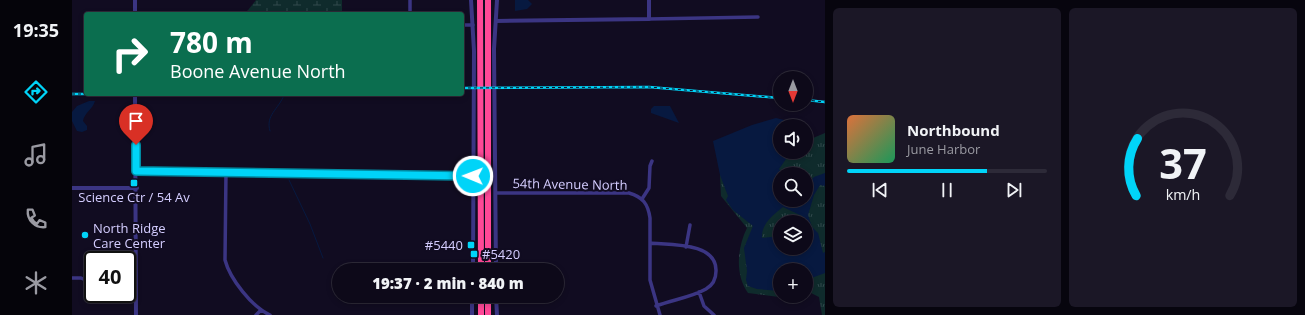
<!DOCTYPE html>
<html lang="en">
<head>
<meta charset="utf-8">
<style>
  :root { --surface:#0d0919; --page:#1b1726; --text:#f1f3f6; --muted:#9a9aa2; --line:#2d2a38; --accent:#00d4f8 }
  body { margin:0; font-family:"Open Sans",sans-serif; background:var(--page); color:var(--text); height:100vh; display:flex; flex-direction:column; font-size:15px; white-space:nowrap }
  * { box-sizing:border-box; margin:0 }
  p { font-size:13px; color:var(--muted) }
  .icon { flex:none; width:22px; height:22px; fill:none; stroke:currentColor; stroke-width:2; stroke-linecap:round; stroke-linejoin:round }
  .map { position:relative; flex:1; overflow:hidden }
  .details { display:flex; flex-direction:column; gap:8px; padding:8px; background:#07050e; width:480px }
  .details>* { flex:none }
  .banner { position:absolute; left:12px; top:12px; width:380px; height:84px; border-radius:4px; box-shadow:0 2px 6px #0003,0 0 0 1px var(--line); background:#0b6e4f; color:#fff; overflow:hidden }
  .needle { width:26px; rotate:180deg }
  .fabs { position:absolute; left:701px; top:71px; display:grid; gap:8px }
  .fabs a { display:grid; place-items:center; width:40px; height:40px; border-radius:50%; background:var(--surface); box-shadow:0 2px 6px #0003,0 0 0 1px var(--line); font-size:20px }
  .speed { position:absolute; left:12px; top:251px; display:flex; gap:8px; font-size:20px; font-weight:700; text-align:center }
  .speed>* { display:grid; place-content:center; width:52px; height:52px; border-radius:50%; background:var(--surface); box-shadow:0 2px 6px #0003,0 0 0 1px var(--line); line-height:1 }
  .speed .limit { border:2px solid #111; border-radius:6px; background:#fff; color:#111 }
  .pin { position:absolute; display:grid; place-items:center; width:34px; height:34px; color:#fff; margin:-41px -17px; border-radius:50% 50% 50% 0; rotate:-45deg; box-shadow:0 0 4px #0007 }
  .pin .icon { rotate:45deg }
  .me { position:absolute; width:44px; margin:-22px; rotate:271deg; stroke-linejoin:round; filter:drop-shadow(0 0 3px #0008) }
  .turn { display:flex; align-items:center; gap:14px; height:84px; padding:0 20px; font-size:18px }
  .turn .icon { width:52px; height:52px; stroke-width:2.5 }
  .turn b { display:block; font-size:28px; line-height:34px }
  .details .card { flex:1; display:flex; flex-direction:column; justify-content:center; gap:6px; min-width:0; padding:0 14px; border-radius:6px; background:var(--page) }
  .details .dial { align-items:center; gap:0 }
  .dial svg { height:104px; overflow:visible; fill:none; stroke:var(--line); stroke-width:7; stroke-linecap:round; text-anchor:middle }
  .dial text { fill:var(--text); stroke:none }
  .song { display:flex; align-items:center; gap:12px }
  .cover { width:48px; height:48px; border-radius:6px; background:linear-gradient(135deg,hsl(20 70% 55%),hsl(150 70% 35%)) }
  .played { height:4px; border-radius:2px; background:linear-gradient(90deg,var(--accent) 70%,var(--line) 70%) }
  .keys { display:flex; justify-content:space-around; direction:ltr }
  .details .tiles { flex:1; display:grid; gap:8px; grid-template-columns:repeat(2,1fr) }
  .trip { position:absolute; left:260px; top:263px; width:232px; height:40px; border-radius:20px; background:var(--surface); box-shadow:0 2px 6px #0003,0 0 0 1px var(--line); font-weight:800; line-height:40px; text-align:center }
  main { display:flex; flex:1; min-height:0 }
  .menu { display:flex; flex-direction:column; width:72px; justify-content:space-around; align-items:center; background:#05040a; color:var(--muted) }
  .menu .icon { width:28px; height:28px }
  .menu .active { color:var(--accent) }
  .menu b { font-size:18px; color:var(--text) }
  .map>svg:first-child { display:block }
  .grass { fill:url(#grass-tufts); fill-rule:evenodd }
  .wetland { fill:url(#wetland-marsh) }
  .water { fill:#071940; fill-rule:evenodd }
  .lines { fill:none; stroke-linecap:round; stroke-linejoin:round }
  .stream { stroke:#071940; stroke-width:1 }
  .minor { stroke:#3b3583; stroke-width:3.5 }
  .tertiary { stroke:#3b3583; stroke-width:4 }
  .motorway { stroke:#ff4897; stroke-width:6 }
  .rail-casing { stroke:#00d4f8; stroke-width:2.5 }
  .rail { stroke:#110c21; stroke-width:1; stroke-dasharray:3; stroke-linecap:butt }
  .route-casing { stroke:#008aa1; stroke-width:10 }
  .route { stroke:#00d4f8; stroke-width:7 }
  .poi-dot { fill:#00d4f8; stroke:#110c21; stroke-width:1.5 }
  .labels { text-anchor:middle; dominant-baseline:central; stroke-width:4; stroke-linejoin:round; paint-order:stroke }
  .street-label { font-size:13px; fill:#d4cdff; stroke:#110c21 }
  .poi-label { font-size:13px; fill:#d4cdff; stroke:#110c21; text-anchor:start }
</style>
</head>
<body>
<main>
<nav class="menu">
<b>19:35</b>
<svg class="icon active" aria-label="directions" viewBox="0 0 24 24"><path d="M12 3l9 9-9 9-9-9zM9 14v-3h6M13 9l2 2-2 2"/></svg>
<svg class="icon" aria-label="music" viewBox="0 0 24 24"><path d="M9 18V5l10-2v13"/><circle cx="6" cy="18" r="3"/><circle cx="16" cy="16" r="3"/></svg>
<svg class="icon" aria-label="phone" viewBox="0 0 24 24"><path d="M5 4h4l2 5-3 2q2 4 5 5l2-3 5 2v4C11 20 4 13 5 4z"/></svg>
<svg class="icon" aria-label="climate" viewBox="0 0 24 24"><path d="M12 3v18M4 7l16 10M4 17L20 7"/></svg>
</nav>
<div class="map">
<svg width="753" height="315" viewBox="0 0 753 315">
  <defs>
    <pattern id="grass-tufts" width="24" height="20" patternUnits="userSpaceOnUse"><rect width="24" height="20" fill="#0f2b2c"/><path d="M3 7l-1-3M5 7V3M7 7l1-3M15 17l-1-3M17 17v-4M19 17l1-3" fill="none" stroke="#31494c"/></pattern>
    <pattern id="wetland-marsh" width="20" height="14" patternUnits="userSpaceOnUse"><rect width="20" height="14" fill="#0f2b2c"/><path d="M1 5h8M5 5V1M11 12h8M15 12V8" fill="none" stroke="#31494c"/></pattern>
  </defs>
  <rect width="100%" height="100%" fill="#110c21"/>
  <!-- grass -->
  <path class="grass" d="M753,133v182h-3l-3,-18 -8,-4h-5v-23h-26v26h5l-6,1 -31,-4c-13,-18 -11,-45 -1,-65l-26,-32 -1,-21 60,-24 26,1v-11zM708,174h26v26h-26zM708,222h26v26h-26z"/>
  <!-- wetland -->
  <path class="wetland" d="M184,0h86v14h-97z"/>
  <!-- water -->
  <path class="water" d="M443,0h13l4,4 -5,5 -12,2z
    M17,101h6c-2,8 -11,12 -12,20l4,5v4l-5,2 -5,-1 -5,-10v-9l5,-6z
    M582,106h16l9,17 -28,-10v-4z
    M704,118l20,5v3h-16v26h11l-12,17 4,5h-3v26h26v-14l8,-9 11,-4v13l-5,-1 -6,10 -6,20 4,12 6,6 5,20 2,-1v21l-19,7v-10h-26v21l-23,-2 -9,-3 -2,-6 1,-9 -3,-23 9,-22 -20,-16 -7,-10 2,-4 -8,-21 -7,-34 39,-16zM711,207l19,9 1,6h3v26h-26v-12l-18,2c-1,-14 11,-23 21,-31z"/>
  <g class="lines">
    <!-- stream -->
    <path class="stream" d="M198,131c-5,-16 9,-22 14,-36
      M217,180l21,44 13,34
      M287,270c13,-9 37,-1 51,0
      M348,270l43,-3"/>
    <!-- minor -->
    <path class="minor" d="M338,0v14
      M577,19l109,-2
      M390,25h11
      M154,172l-1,88c5,19 27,47 45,55
      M424,193h133c14,4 19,11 21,25v62l10,35
      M570,199l7,-11 1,-22 2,-5
      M578,243c20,2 67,-1 66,28 0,7 -3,14 -10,18 -14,8 -34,11 -50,17
      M614,247l4,-22
      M0,278h9l9,4
      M627,292l5,14 10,9
      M184,315l5,-5"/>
    <!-- tertiary -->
    <path class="tertiary" d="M63,0v14
      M399,0l3,51 -1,219
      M424,21l153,-2v-19
      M63,94l1,221
      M64,171l337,5
      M0,188h65
      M424,270l-2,-221 3,-49
      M424,296l1,19
      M400,315v-19"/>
    <!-- motorway -->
    <path class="motorway" d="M408,0l1,270
      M416,0v270
      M409,315v-19
      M416,315v-19"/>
    <!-- rail casing -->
    <g class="rail-casing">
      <path id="rail" d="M390,88l187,-1 131,11
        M0,94h14
        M734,100l19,2"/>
    </g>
    <!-- rail -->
    <use href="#rail" class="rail"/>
  </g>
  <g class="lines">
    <!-- route casing -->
    <g class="route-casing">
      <path id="route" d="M64,145v26l337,5"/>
    </g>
    <!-- route -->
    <use href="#route" class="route"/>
  </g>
  <!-- markers -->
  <g class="poi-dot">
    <rect x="58" y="179" width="8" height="8" rx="2"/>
    <circle cx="13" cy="235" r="4"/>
    <rect x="395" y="241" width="8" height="8" rx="2"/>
    <rect x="398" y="250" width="8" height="8" rx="2"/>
  </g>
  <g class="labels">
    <!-- street labels -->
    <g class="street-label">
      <text transform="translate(498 184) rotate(1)">54th Avenue North</text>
    </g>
    <!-- poi labels -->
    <g class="poi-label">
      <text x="62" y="197" text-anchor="middle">Science Ctr / 54 Av</text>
      <text x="21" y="228">North Ridge<tspan x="21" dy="15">Care Center</tspan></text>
      <text x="391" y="245" text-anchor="end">#5440</text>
      <text x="410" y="254">#5420</text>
    </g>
  </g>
</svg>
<div class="fabs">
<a><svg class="needle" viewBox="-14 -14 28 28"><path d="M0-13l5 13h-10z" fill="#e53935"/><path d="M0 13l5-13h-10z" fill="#9a9aa2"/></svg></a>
<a><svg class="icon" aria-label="sound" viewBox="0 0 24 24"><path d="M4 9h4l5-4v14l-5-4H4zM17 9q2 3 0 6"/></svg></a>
<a><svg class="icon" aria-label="search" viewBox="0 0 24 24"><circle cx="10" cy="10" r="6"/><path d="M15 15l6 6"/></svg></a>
<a><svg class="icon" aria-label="layers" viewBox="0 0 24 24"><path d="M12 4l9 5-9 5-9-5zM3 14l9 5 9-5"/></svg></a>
<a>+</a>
</div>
<div class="speed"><div class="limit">40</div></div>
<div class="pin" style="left:64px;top:145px;background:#d93025"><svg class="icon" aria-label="arrive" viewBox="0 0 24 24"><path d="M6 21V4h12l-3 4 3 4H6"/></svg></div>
<svg class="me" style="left:401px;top:176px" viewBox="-20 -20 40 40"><circle r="17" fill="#00d4f8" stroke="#fff" stroke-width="3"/><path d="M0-11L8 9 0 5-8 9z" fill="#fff"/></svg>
<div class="trip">19:37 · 2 min · 840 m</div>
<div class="banner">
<div class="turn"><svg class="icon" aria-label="right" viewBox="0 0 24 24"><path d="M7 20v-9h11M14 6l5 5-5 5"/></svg><div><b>780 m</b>Boone Avenue North</div></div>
</div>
</div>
<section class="details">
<div class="tiles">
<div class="card">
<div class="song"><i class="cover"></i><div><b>Northbound</b><p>June Harbor</p></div></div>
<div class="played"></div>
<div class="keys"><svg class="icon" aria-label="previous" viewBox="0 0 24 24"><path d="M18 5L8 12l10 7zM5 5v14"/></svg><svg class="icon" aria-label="pause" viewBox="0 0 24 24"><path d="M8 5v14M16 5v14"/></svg><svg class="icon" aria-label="next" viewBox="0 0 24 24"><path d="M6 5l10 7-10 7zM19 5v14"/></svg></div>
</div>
<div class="card dial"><svg viewBox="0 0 100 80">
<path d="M14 69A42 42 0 1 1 86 69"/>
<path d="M14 69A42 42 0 0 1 15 25" stroke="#00d4f8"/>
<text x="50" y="56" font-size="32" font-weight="700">37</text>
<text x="50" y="72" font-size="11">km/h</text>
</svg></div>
</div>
</section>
</main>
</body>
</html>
